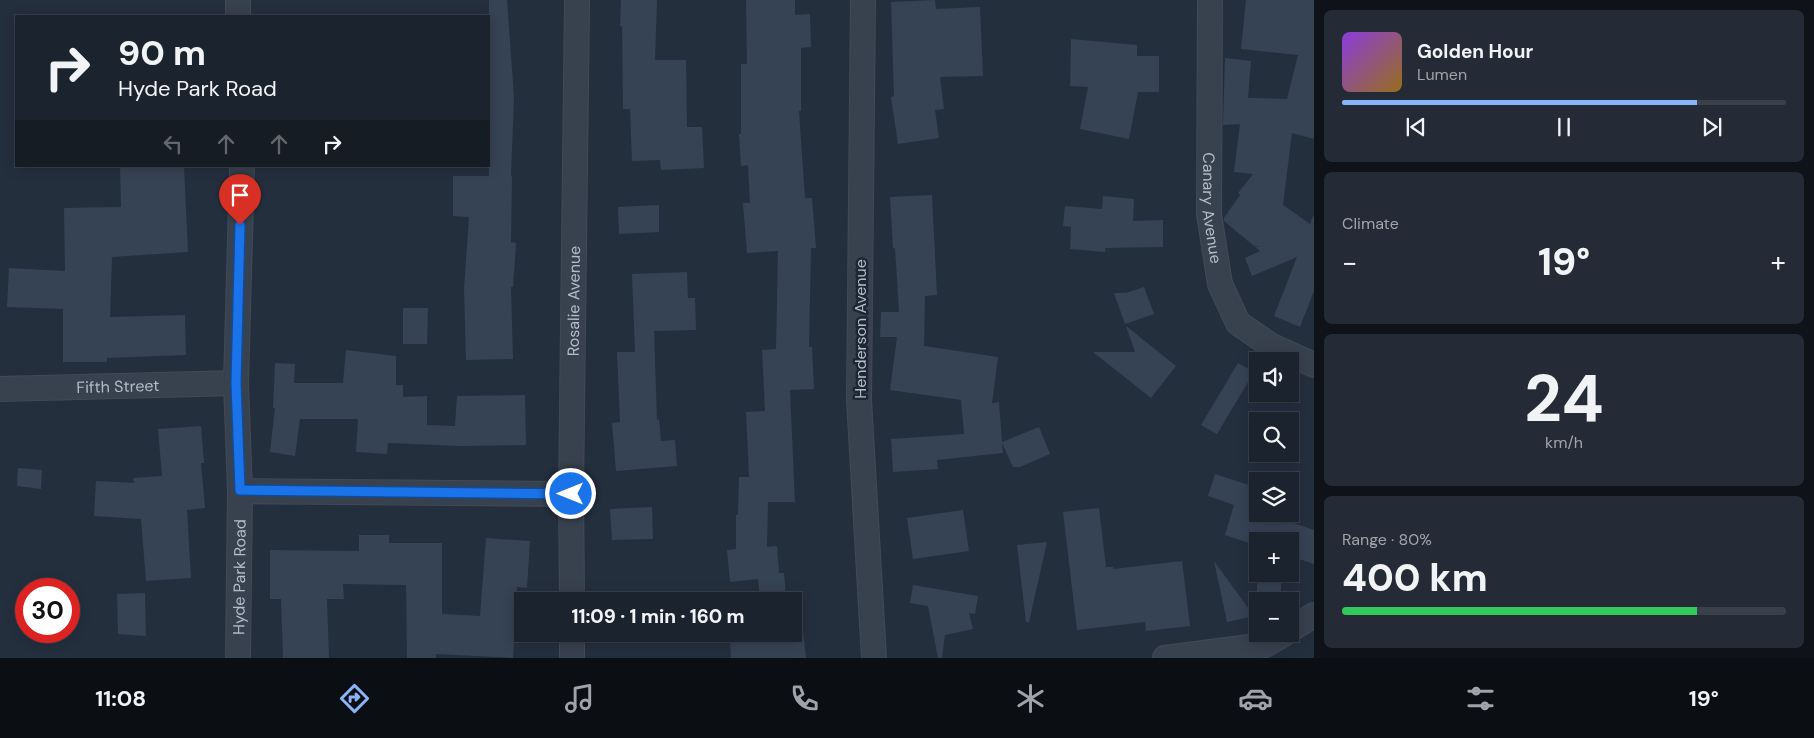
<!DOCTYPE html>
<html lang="en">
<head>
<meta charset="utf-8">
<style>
  :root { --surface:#1b232e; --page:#242b36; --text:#f1f3f6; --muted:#a0a4aa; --line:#39404a; --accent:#8ab4f8 }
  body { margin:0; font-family:"DM Sans",sans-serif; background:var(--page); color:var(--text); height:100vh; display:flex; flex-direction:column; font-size:19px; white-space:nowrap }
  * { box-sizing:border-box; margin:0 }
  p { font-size:16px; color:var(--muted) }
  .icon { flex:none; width:28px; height:28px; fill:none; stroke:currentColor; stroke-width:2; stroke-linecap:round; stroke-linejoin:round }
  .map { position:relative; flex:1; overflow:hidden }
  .details { display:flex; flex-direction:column; gap:10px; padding:10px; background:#0f1319; width:500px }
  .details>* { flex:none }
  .guide { position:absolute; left:15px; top:15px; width:475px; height:152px; border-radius:0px; box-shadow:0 2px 12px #0003,0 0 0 1px var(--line); background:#1b232e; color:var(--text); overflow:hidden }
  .fabs { position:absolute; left:1249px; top:352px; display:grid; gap:10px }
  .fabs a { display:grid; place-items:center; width:50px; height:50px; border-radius:0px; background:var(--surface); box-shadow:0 2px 12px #0003,0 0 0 1px var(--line); font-size:25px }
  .speed { position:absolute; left:15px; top:578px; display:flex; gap:10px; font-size:25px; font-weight:700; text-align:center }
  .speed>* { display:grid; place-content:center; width:65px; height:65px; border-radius:50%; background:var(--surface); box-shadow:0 2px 12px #0003,0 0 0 1px var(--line); line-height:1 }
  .speed .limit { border:8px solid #d22; background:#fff; color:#111 }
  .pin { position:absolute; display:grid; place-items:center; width:42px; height:42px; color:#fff; margin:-51px -21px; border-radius:50% 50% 50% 0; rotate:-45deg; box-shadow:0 0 5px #0007 }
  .pin .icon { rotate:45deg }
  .me { position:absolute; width:55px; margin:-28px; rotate:270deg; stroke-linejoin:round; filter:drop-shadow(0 0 4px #0008) }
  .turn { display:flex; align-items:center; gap:18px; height:105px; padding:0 20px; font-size:22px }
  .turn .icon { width:65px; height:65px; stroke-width:2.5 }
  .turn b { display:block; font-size:35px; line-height:42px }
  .lanes { display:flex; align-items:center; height:48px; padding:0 20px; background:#0003; justify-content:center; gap:25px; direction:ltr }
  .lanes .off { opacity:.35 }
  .big { font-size:38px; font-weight:800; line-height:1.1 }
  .details .widget { flex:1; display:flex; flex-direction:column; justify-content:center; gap:8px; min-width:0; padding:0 18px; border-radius:8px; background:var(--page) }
  .details .dial { align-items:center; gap:0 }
  .dial b { font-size:65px; line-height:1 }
  .song { display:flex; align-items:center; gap:15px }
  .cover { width:60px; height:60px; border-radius:8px; background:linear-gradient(135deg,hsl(270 70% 55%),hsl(40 70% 35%)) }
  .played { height:5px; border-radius:2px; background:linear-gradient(90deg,var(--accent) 80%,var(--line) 80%) }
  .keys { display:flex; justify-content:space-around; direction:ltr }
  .heat { display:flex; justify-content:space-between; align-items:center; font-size:28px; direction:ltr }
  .charge { height:8px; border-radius:4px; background:linear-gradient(90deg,#34c759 80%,var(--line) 0) }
  .trip { position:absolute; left:514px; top:592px; width:288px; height:50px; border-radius:0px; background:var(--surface); box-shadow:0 2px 12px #0003,0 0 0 1px var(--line); font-weight:800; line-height:50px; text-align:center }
  .tab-bar { display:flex; height:80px; justify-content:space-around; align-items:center; background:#0b0e12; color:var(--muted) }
  .tab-bar .icon { width:35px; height:35px }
  .tab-bar .on { color:var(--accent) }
  .tab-bar b { font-size:22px; color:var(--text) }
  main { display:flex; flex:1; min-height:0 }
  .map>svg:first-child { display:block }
  .building { fill:#364354 }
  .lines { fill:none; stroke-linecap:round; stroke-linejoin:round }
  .minor-casing { stroke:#414a57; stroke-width:26 }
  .minor { stroke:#38414e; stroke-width:24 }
  .route-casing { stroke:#114b97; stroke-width:12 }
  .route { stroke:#1a73e8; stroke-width:9 }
  .labels { text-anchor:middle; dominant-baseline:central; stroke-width:5; stroke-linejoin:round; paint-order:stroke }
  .street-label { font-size:16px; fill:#b4bcc9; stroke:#1d2633 }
</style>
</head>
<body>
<main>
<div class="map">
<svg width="1314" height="658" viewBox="0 0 1314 658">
  <rect width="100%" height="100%" fill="#242f3e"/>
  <!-- building -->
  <path class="building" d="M489,0h18l7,97 -3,79h1l-1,66 5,1 -3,44h-2l2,72 -47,1 -2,-71 5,-72 -16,-1v-40h36z
    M621,0h36l-2,60h31l1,67h15l2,41 -43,2 -1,-10 -28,1 -2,-52h-7l-1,-83h-2z
    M746,0h49v15l15,-1 1,33 -10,1v63h-2l6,87h7l4,50h-5l-2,99h3l2,42 -24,1 5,112h-27l-1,45 10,-1 2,27h5l2,24 -26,2 -2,-20 -28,3 -3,-32 9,-1v-34h2l1,-38h10l-3,-65 19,-1 -3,-61 14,-1 2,-98 -31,2 -4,-50h7l-2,-38 -7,1 -2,-32h2v-70h6z
    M935,0l1,9 44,-2 3,69 -43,1 4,32 -9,1 4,28 -41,6 -7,-47 3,-1 -3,-94z
    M1246,0h68v139l-22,-6 -9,72 27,19 3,-8h1v75l-14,36 -26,-11 23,-59 -45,19 -7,-18 15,-7 -5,-4 5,-1h-6l-30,-25v-3l16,-23 -2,-2 15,-19 -19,-2 6,-48 -17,1 2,-67 26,3 -3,37 39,1 11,-44 -57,-6z
    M1071,39l66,6v11h22v36h-21l-9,47 -49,-10 8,-42 -18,-1z
    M120,166h64l4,86 -76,5 -2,60 75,-2 1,40 -79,3v4h-44v-53l-56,-2 2,-39 56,3 -1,-63 57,-1z
    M932,195l5,100 -12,1 -1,50 74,11 -6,46 7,-1 3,40 37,-15 11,27 -30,13h-7l-11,-24 1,10 -66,7 1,9 -45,3 -2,-33 73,-5 -3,-34 -71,-10 7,-53h-17l1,-25h18l-4,-64h-2l-3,-51z
    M1103,196l31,3 -1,22 30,-1v27l-58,1v4l-35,-3 1,-22 -8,-1 2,-20 37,3z
    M659,205v27l-40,2 -1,-27z
    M687,272l1,26h7l1,32 -42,1 3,89 2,-1 2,22 14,-1 2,26 -61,5 -4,-48 8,-1 -3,-70h18l-3,-78z
    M1144,287l10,27 -29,10 -11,-31h12z
    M403,308h25l-1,36h-24z
    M1126,326l50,40 -25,32 -58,-46h42z
    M346,350l50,6v29h7v12l24,-1v29l28,1 2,-30 68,-1 1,50 -66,1 -72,-3 -1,11 -31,-2 2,-33h-58l-5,37 -25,-4 5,-44h-2l2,-45 20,1 -1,19h49z
    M1238,363l16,9 -37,62 -16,-9z
    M201,426l3,37h-3l4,45 -18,2 4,68 -45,3 -5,-62 -47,-3 2,-35 38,2 -1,-5 29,-2 -4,-47z
    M18,468l24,2 -1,19 -24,-3z
    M1215,474l43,14v26h25l-1,5 32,11v34l-24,-8v-15h-32v5l-33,-11 9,-30 -26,-9z
    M652,507l1,32 -41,1 -2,-31z
    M1099,508l7,59h7v2l69,-8 8,65 -44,5 -1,-9 -68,8 -14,-118z
    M963,510l6,41 -56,8 -6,-41z
    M359,535h30v8h53v71l38,2 6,-78 44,3 -3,47 -10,-1 -4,71 -77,-4v4h-29l-1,-73 -63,-1 1,15h-17l2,59h-46l-2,-59h-11v-49l89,1z
    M1047,542l-18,80h-3l-9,-77z
    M1214,561l40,55 -27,6z
    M1281,579v22h-24v-21z
    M913,585l65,11 -3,18 -6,-1 4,16 -28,6 -3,23h-4l-10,-52 -18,-3z
    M145,593l1,43 -28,-2 -1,-40z
    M803,630l3,28h-75l-1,-20 62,-4v-3z"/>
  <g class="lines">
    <!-- minor casing -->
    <g class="minor-casing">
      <g id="minor">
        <path d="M238,0v16"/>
        <path d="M863,0l-4,400 15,258"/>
        <path id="s1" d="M1210,0l-1,214 11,70 18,39 32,22 44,20"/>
        <path id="s2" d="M0,389l236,-6"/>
        <path d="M240,491l331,3"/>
        <path id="s3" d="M572,601l-1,-107 6,-494"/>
        <path d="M1290,630l24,-15"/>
        <path d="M572,634v24"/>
        <path id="s4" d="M238,658l2,-167 -4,-108 6,-217"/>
        <path d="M1165,658l100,-13 19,-11"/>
      </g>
    </g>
    <!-- minor -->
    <use href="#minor" class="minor"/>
  </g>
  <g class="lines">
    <!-- route casing -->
    <g class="route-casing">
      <path id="route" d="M240,225l-4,158 4,107 331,4"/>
    </g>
    <!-- route -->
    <use href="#route" class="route"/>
  </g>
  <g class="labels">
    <!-- street labels -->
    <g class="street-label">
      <text stroke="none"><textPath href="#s1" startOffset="208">Canary Avenue</textPath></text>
      <text stroke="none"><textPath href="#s3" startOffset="300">Rosalie Avenue</textPath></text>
      <text transform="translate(860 329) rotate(-90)">Henderson Avenue</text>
      <text stroke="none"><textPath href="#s2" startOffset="118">Fifth Street</textPath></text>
      <text stroke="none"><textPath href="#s4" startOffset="81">Hyde Park Road</textPath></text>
    </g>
  </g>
</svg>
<div class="fabs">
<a><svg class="icon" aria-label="sound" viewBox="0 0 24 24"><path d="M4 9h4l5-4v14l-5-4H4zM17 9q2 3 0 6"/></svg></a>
<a><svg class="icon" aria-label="search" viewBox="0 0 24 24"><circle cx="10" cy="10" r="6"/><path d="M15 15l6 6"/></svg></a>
<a><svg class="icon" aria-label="layers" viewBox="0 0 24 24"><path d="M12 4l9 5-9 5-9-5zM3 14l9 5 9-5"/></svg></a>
<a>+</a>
<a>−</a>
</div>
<div class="speed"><div class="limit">30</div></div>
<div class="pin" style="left:240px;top:225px;background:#d93025"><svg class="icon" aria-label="arrive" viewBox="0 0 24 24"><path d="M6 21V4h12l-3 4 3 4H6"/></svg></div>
<svg class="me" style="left:571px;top:494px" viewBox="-20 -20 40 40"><circle r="17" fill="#1a73e8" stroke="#fff" stroke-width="3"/><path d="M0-11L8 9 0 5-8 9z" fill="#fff"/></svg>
<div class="trip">11:09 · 1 min · 160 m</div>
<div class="guide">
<div class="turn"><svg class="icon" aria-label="right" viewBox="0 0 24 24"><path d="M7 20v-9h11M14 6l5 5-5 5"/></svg><div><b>90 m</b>Hyde Park Road</div></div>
<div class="lanes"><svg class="icon off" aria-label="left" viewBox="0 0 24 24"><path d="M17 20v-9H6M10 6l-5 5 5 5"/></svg><svg class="icon off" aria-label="ahead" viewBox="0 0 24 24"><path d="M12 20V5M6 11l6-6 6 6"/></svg><svg class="icon off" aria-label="ahead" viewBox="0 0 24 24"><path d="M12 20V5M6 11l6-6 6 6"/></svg><svg class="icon" aria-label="right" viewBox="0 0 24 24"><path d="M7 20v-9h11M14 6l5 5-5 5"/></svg></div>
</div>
</div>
<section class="details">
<div class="widget">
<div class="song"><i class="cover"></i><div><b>Golden Hour</b><p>Lumen</p></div></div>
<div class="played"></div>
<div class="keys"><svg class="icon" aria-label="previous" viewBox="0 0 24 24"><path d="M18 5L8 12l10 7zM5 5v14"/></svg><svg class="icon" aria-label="pause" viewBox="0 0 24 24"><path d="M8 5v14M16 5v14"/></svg><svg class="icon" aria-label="next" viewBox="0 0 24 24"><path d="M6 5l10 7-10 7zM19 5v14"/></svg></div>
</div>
<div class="widget"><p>Climate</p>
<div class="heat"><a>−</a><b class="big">19°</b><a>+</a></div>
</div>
<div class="widget dial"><b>24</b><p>km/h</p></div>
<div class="widget"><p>Range · 80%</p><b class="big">400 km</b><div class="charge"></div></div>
</section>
</main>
<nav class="tab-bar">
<b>11:08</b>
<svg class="icon on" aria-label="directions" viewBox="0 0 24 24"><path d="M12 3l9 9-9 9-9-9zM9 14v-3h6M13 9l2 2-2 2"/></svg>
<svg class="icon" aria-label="music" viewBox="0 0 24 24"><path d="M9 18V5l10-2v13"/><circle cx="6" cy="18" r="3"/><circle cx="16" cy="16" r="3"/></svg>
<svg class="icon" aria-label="phone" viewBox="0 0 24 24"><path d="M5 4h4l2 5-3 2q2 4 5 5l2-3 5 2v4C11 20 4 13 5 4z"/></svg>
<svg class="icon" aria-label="climate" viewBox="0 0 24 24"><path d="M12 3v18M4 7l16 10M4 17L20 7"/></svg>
<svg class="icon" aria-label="car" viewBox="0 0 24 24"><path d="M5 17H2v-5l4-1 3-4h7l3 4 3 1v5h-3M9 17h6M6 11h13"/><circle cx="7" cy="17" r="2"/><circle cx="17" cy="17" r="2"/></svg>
<svg class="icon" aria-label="filters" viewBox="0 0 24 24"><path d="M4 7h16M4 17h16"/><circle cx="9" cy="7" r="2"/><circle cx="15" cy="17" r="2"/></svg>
<b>19°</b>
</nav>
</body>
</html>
